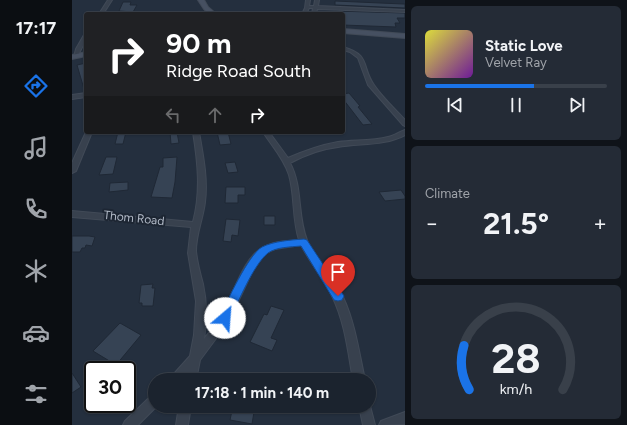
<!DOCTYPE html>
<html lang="en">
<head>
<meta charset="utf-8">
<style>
  :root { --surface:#1b232e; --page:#242b36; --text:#f1f3f6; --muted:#a0a4aa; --line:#39404a; --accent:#1a73e8 }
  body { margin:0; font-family:Figtree,sans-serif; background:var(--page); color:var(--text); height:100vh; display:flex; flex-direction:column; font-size:15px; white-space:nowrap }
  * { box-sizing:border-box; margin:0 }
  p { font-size:13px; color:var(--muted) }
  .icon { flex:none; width:22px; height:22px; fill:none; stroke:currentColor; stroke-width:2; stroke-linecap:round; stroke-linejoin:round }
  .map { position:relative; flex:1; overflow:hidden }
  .panel { display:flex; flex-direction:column; gap:6px; padding:6px; background:#0f1319; width:222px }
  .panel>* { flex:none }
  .hud { position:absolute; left:12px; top:12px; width:261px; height:122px; border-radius:4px; box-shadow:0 1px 3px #0004,0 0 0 1px var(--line); background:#202124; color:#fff; overflow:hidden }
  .speed { position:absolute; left:12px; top:361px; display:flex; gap:8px; font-size:20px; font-weight:700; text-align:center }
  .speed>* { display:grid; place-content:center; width:52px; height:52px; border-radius:50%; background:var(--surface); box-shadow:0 1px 3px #0004,0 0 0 1px var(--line); line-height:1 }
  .speed .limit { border:2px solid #111; border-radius:6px; background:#fff; color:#111 }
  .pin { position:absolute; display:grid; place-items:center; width:34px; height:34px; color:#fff; margin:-41px -17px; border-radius:50% 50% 50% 0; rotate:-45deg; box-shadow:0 0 4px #0007 }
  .pin .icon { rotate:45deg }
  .me { position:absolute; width:44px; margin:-22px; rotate:27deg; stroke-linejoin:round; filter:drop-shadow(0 0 3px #0008) }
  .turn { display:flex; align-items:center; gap:14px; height:84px; padding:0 16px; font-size:18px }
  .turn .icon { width:52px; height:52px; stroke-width:2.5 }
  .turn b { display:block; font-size:28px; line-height:34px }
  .lanes { display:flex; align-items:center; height:38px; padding:0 16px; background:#0003; justify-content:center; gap:20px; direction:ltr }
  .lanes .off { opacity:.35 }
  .big { font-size:30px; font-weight:700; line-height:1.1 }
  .panel .card { flex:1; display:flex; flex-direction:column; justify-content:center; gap:6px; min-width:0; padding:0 14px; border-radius:6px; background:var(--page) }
  .panel .dial { align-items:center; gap:0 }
  .dial svg { height:104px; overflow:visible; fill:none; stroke:var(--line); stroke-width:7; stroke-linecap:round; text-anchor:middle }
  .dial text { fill:var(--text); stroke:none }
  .song { display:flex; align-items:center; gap:12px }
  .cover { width:48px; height:48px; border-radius:6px; background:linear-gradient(135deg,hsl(60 70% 55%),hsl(280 70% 35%)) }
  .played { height:4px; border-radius:2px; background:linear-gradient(90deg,var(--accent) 60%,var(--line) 60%) }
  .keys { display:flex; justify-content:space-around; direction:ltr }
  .heat { display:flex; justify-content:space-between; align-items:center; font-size:22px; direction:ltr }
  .trip { position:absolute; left:76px; top:373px; width:228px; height:40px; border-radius:20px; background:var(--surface); box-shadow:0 1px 3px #0004,0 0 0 1px var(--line); font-weight:700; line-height:40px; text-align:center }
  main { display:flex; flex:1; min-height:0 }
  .dock { display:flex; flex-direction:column; width:72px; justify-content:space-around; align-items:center; background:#0b0e12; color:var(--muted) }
  .dock .icon { width:28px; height:28px }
  .dock .selected { color:var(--accent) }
  .dock b { font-size:18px; color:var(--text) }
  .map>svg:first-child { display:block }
  .building { fill:#364354; stroke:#1f2835 }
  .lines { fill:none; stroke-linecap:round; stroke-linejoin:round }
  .minor-casing { stroke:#414a57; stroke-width:2 }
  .secondary-casing { stroke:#414a57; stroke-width:2 }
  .minor { fill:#38414e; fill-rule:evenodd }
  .secondary { fill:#465061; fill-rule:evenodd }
  .route { fill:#1a73e8; stroke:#114b97 }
  .labels { text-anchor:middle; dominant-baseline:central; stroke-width:4; stroke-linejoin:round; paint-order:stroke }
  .street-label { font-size:12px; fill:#b4bcc9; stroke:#1d2633 }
</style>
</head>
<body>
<main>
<nav class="dock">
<b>17:17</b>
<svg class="icon selected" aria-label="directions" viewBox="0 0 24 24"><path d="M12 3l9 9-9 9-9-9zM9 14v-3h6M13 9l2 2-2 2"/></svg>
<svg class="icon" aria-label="music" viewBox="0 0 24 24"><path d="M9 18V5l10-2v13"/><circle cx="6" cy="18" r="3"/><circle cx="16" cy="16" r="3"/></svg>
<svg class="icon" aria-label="phone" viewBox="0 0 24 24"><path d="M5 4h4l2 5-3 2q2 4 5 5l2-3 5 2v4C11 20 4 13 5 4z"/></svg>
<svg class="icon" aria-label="climate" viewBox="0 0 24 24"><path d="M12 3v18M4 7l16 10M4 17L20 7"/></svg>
<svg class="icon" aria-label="car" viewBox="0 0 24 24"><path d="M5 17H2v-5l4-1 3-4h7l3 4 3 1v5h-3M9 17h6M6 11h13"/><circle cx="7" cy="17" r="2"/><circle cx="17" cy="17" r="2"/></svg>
<svg class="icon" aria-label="filters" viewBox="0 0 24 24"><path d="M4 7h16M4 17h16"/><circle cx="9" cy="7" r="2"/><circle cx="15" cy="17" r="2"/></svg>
</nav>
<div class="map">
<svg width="333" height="425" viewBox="0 0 333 425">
  <rect width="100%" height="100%" fill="#242f3e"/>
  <!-- building -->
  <path class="building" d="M263,1l68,3h2v4l-70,-3z
    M51,2h8l-1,3h7l-4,7 -14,-1z
    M263,11l70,2v5h-8l3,5h-5l1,4 -53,-2v-11h-8z
    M14,63v26h-2l-7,-24z
    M277,93l11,13 -2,1 14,17 -9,1 -20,-26v-5z
    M46,132h8l-3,12h-8z
    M98,132h7l2,11 -8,1z
    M145,132h11l3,12 -11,1z
    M34,157h11l-4,17 -14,1z
    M105,157l-2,25 -3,16 -21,-1 9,-30h3v-9z
    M163,162l3,10 -10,1 -3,-10z
    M56,182v8l-19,2 1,-9z
    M154,187h19v8h-7v8h-13z
    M329,190l4,6v3l-20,2 -6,-9z
    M192,216h11v9h-11z
    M154,219l14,1 -2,16 -6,-1 -1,7 -8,-1z
    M0,236h17l6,1 -3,9 -6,-1 -1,3h-3l-2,4h-8z
    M81,284l-1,4h3l-2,18h-11v-3h-3l2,-18z
    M199,306l13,4 -13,28 6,2 -5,11 -22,-9 14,-28 3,1z
    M48,323l21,12 -25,30 -23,-14z
    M0,373l9,14 -9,6z
    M161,406h22l-3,18 -22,-4z"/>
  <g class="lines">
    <!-- minor casing -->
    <g class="minor-casing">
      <path id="minor" d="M36,0h4l-9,14h-4z
        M234,0h4l-1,6h5l1,-6h4l-1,6 87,4v2l-88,-3 -1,5h-4l1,-6h-4l-3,6h-4l3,-6z
        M14,34c0,8 -5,14 -8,22l-4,1 2,-8 8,-14z
        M271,47c28,8 18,19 31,38 9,13 21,24 31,35v6l-2,-1 -35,-40 -10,-27 -8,-6 -7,-2z
        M14,93v4l-14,2v-4z
        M333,130v5c-20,11 -45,8 -67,12 -17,2 -33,8 -48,16 13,24 7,52 17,77 8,21 26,37 36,57 12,26 16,55 22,83h-12c-5,-28 -8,-58 -21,-84 -8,-18 -22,-33 -31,-51l-26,4 -7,3 -6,5 -10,15 -23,49 -29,39 -4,20h-12l1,-1 -2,1h-13l2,-4 18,-20 4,-21 2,-34 -8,-48 3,-26 -119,-10v-6l121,11c8,-30 5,-59 0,-90h6c4,23 9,47 6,70 -2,17 -9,32 -9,49 1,11 4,22 7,33 4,18 4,37 1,55 8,-10 16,-20 21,-31 10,-18 19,-50 37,-60 11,-7 25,-7 37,-8 -7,-22 -4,-44 -10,-65 -5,-16 -17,-29 -26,-43h6l19,26c16,-7 33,-13 50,-16 17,-2 34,-1 50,-5 6,-1 11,-5 17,-7z
        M14,132h6l-16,39 -4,2v-10z
        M83,394v12h2l-19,19h-15l2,-4 26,-25z
        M297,402l6,23h-12l-4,-19h10z
        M107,406h12l-3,19h-12z
        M333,412v12l-26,1 2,-4z"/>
    </g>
    <!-- secondary casing -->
    <g class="secondary-casing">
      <path id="secondary" d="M126,0h6l4,7 8,7h-7l-5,-5z
        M271,29l62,5v4l-62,-5z
        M14,52v4l-14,3v-4z"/>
    </g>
    <!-- minor -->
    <use href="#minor" class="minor"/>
    <!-- secondary -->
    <use href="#secondary" class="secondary"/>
  </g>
  <!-- route -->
  <path class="route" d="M232,239l3,1 35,53 2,3 -2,4 -4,1 -4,-1 -33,-54c-10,1 -25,1 -33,7 -15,12 -30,50 -39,68l-4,2 -4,-2 -2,-3c8,-16 29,-63 43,-71 12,-6 29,-7 42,-8z"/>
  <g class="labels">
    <!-- street labels -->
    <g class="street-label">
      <text transform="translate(62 218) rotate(6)">Thom Road</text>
    </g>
  </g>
</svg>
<div class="speed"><div class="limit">30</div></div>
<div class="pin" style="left:266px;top:296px;background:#d93025"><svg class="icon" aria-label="arrive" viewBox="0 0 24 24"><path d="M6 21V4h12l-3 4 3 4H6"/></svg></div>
<svg class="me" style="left:153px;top:318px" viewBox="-20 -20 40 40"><circle r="19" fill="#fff"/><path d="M0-13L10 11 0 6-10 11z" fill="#1a73e8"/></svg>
<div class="trip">17:18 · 1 min · 140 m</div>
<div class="hud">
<div class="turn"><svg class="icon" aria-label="right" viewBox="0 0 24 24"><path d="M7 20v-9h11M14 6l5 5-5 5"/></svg><div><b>90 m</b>Ridge Road South</div></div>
<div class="lanes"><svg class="icon off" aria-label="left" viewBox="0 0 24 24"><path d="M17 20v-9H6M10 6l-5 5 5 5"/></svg><svg class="icon off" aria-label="ahead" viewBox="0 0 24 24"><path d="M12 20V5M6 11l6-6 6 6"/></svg><svg class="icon" aria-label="right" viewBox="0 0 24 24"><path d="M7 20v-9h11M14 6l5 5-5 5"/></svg></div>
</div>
</div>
<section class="panel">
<div class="card">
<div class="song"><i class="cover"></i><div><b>Static Love</b><p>Velvet Ray</p></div></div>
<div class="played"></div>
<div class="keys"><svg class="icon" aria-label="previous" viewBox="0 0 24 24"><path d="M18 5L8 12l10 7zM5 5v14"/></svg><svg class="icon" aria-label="pause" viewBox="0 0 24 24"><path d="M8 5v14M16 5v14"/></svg><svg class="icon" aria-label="next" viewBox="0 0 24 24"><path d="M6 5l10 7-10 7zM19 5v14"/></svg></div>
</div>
<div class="card"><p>Climate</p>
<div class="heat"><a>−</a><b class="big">21.5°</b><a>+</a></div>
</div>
<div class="card dial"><svg viewBox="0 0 100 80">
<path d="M14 69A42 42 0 1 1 86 69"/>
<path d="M14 69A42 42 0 0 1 10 35" stroke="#1a73e8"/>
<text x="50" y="56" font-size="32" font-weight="700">28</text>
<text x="50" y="72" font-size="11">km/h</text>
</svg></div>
</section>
</main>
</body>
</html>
